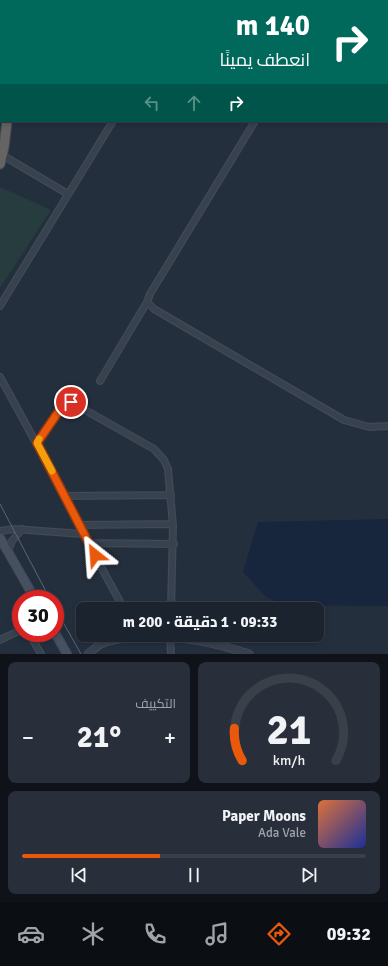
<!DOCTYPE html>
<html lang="ar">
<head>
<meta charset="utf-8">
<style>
  :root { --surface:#1b232e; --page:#282f3a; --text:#f1f3f6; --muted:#a0a4aa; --line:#39404a; --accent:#ea580c }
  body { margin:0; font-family:Signika,Cairo,sans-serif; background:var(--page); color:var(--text); direction:rtl; height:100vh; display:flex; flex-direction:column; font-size:15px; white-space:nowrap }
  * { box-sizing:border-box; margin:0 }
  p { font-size:13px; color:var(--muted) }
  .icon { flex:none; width:22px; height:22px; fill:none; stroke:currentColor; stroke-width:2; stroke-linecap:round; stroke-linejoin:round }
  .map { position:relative; height:654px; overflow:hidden; direction:ltr }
  .details { display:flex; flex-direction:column; gap:8px; padding:8px; background:#0f1319; flex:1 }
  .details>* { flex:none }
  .guide { position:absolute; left:0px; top:0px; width:388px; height:122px; box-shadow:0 2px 6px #0003,0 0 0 1px var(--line); direction:rtl; background:#00695c; color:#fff; overflow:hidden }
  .speed { position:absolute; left:12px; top:590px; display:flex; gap:8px; font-size:20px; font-weight:700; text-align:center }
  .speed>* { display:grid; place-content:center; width:52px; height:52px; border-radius:50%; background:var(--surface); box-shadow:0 2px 6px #0003,0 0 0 1px var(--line); line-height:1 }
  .speed .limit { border:6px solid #d22; background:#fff; color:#111 }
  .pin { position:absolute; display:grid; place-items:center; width:34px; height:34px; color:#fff; margin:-17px; border:2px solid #fff; border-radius:50%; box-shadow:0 1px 4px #0007 }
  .me { position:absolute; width:44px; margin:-22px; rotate:332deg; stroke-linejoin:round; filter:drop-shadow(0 0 3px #0008) }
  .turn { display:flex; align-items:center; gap:14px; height:84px; padding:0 12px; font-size:18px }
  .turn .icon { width:52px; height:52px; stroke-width:2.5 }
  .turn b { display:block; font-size:28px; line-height:34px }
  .lanes { display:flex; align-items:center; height:38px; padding:0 12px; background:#0003; justify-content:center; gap:20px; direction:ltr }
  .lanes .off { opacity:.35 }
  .big { font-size:30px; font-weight:800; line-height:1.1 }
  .details .widget { flex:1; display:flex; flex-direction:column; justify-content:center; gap:6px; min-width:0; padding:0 14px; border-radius:8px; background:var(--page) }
  .details .dial { align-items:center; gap:0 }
  .dial svg { height:104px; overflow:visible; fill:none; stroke:var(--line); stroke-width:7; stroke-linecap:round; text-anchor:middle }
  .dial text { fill:var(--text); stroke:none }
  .song { display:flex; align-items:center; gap:12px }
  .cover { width:48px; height:48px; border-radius:6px; background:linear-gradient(135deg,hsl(20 70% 55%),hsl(230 70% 35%)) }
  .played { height:4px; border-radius:2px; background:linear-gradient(90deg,var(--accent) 40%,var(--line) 40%) }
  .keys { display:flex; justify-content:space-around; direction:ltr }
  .heat { display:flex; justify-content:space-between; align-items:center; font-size:22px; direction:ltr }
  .details .tiles { flex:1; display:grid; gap:8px; grid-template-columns:1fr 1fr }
  .widget:last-child { grid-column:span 2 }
  .trip { position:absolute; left:76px; top:602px; width:248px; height:40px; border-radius:8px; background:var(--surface); box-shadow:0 2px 6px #0003,0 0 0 1px var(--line); font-weight:800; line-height:40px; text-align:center; direction:rtl }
  .menu { display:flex; height:64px; justify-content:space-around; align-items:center; background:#0b0e12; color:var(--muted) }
  .menu .icon { width:28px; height:28px }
  .menu .active { color:var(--accent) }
  .menu b { font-size:18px; color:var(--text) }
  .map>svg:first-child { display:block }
  .green { fill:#263c3f }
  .water { fill:#17263c }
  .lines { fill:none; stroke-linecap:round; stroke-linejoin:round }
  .minor-casing { stroke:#414a57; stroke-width:8 }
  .tertiary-casing { stroke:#414a57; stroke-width:9 }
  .secondary-casing { stroke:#414a57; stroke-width:10 }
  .trunk-casing { stroke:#434c59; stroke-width:11 }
  .minor { stroke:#38414e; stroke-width:5.5 }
  .tertiary { stroke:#38414e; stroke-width:7 }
  .secondary { stroke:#465061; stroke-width:8 }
  .trunk { stroke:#656462; stroke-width:9 }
  .tram { stroke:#5a6575; stroke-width:1 }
  .route-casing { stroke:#983908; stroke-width:10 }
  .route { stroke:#ea580c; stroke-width:7 }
  .slow { stroke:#f59e0b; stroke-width:7 }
</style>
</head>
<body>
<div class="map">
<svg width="388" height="654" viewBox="0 0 388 654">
  <rect width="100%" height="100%" fill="#242f3e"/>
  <!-- green -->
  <path class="green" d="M0,187l51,23 -51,78z"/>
  <!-- water -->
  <path class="water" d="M388,519v87l-106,-1 -17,-9 -22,-24 15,-50z"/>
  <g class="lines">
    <!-- minor casing -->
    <g class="minor-casing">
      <path id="minor" d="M127,0l1,1
        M187,1l1,-1
        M328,1v-1
        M338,1l3,-1
        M255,121l-105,173 -3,8 7,7 190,111 25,7 19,-1
        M2,155l66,39
        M0,306l113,-185
        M0,377l65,119 18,38 41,75
        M100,381l47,-79
        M37,443l24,-35 3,-4 7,-2 83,47 10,11 4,9 5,57 -2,83
        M65,496l106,-1
        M79,525l94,-1
        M0,531l14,-2 69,5
        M88,543l86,1
        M8,551l4,-10 10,-12
        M29,633l12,21
        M170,635l1,19
        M0,640l21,-10
        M104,643l7,-8"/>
    </g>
    <!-- tertiary casing -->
    <g class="tertiary-casing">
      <path id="tertiary" d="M88,654c5,-4 11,-10 18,-12 41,-13 103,-2 143,12"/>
    </g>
    <!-- secondary casing -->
    <g class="secondary-casing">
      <path id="secondary" d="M355,0l2,1
        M374,0l1,1
        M387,11h1
        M387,23l1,1
        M0,538l35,61
        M55,633l12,21"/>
    </g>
    <!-- trunk casing -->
    <g class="trunk-casing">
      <path id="trunk" d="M2,1v-1
        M13,1v-1
        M0,57l1,-30
        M0,164l4,-17 3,-26"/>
    </g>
    <!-- minor -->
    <use href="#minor" class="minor"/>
    <!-- tertiary -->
    <use href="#tertiary" class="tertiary"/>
    <!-- secondary -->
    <use href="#secondary" class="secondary"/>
    <!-- trunk -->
    <use href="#trunk" class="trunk"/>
    <!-- tram -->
    <path class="tram" d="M0,504l50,95
      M55,608l26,46"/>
  </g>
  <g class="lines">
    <!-- route casing -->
    <g class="route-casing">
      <path id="route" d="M71,402l-7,2 -3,4 -24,35 58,112"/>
    </g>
    <!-- route -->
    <use href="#route" class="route"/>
    <!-- slow -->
    <path class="slow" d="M39,439l-2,4 15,28"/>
  </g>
</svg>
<div class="speed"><div class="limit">30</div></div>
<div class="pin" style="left:71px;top:402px;background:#d93025"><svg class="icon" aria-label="arrive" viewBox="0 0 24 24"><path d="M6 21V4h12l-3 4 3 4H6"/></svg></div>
<svg class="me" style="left:95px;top:555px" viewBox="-20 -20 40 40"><path d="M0-17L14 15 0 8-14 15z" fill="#ea580c" stroke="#fff" stroke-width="4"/></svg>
<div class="trip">09:33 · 1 دقيقة · 200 m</div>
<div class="guide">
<div class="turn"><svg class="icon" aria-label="right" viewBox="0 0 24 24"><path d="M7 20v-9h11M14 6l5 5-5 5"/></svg><div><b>140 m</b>انعطف يمينًا</div></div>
<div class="lanes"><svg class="icon off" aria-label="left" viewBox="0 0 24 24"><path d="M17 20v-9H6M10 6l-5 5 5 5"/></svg><svg class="icon off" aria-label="ahead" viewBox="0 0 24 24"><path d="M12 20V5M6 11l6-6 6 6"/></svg><svg class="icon" aria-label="right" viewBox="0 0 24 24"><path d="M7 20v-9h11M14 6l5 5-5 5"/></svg></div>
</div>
</div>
<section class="details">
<div class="tiles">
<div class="widget dial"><svg viewBox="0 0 100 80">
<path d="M14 69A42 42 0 1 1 86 69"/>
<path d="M14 69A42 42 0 0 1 8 44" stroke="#ea580c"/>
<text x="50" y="56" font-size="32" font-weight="700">21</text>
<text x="50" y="72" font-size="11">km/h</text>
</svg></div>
<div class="widget"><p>التكييف</p>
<div class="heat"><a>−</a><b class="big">21°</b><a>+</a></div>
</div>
<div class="widget">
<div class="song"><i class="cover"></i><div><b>Paper Moons</b><p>Ada Vale</p></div></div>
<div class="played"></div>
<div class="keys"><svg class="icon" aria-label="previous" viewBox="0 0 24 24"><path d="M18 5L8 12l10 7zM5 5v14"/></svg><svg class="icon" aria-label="pause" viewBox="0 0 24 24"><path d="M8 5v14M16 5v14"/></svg><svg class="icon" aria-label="next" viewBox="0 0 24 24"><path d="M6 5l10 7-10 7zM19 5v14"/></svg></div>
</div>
</div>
</section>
<nav class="menu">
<b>09:32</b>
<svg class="icon active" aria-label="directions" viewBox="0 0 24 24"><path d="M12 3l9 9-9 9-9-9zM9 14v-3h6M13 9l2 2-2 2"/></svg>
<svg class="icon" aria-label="music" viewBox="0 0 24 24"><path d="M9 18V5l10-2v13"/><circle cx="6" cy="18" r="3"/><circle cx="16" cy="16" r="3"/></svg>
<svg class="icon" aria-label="phone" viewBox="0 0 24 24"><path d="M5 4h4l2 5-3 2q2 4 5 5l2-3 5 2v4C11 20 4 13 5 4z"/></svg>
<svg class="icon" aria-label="climate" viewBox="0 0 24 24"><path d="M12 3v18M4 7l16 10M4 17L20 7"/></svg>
<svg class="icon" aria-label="car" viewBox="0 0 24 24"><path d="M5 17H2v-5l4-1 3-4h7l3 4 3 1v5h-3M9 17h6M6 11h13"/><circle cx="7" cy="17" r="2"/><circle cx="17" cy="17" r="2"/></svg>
</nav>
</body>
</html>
